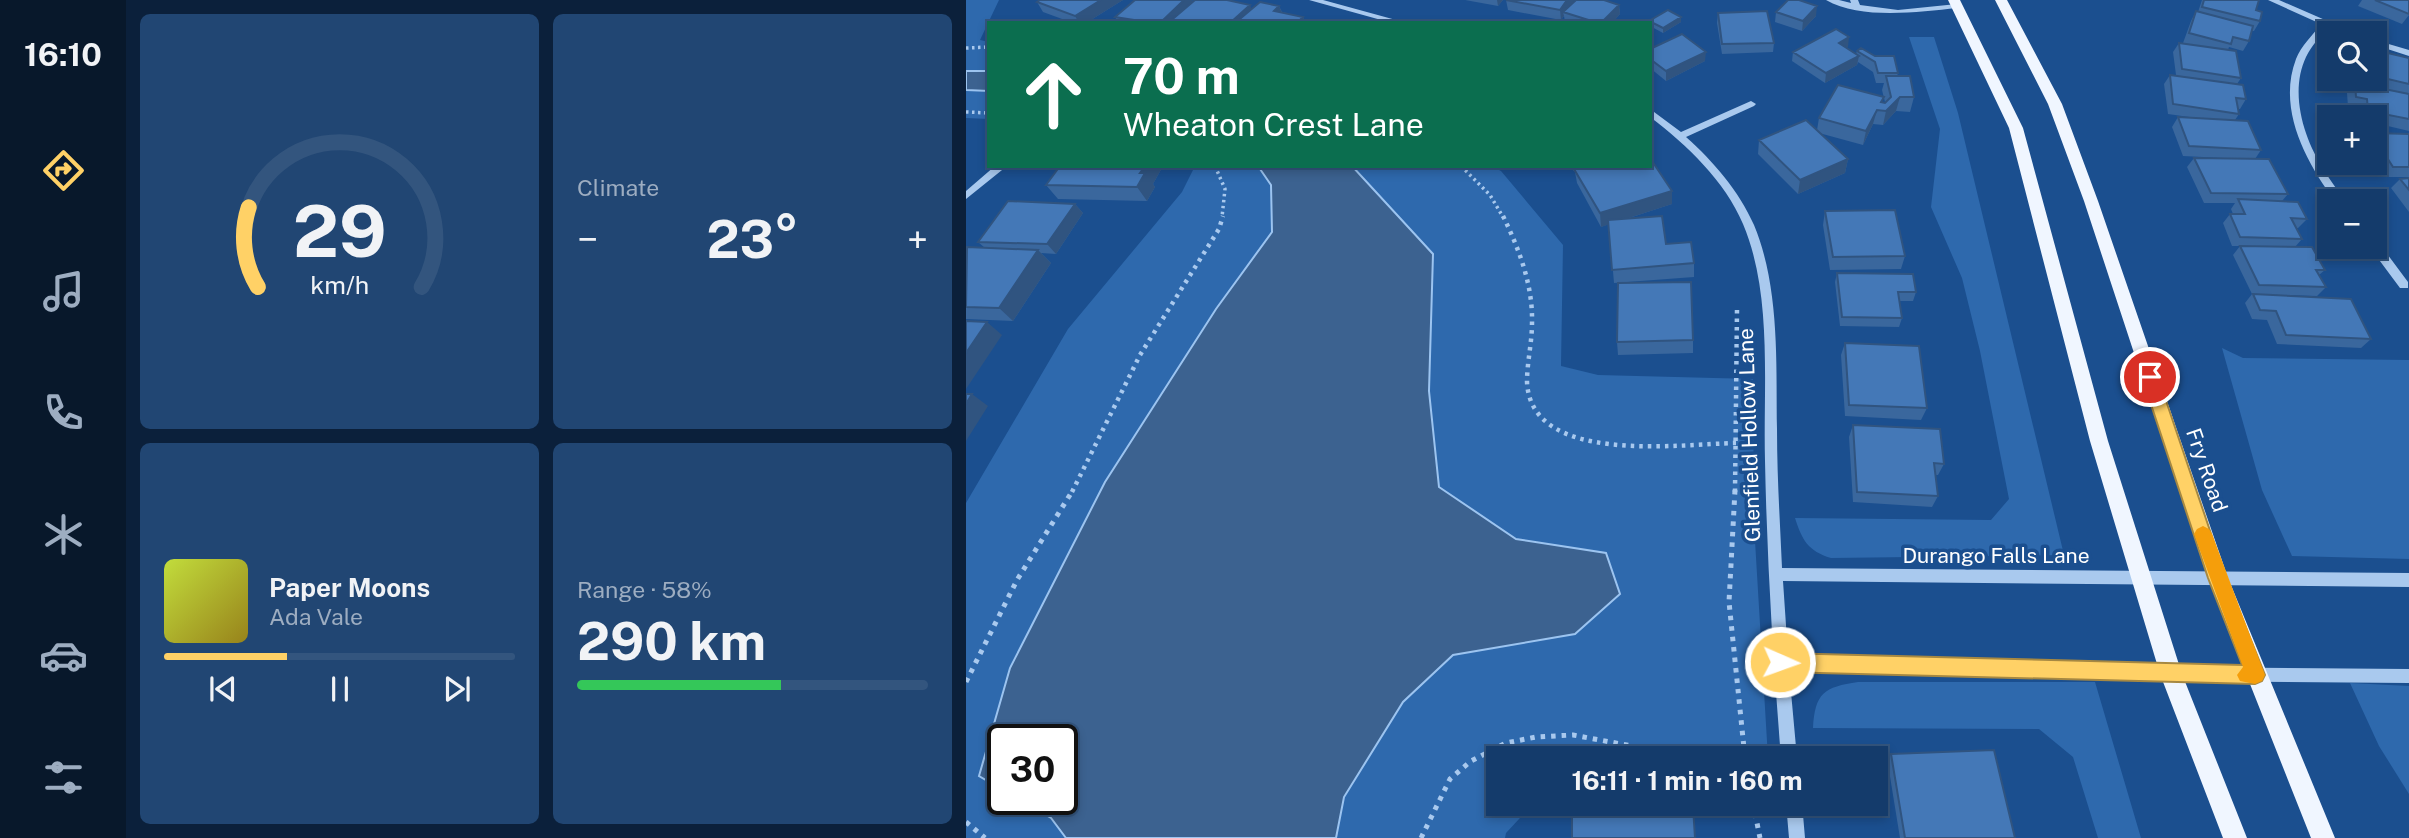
<!DOCTYPE html>
<html lang="en">
<head>
<meta charset="utf-8">
<style>
  :root { --surface:#143b6b; --page:#214673; --text:#f1f3f6; --muted:#9dadc1; --line:#33557e; --accent:#ffd166 }
  body { margin:0; font-family:"Public Sans",sans-serif; background:var(--page); color:var(--text); height:100vh; display:flex; flex-direction:column; font-size:26px; white-space:nowrap }
  * { box-sizing:border-box; margin:0 }
  p { font-size:23px; color:var(--muted) }
  .icon { flex:none; width:38px; height:38px; fill:none; stroke:currentColor; stroke-width:2; stroke-linecap:round; stroke-linejoin:round }
  .map { position:relative; flex:1; overflow:hidden }
  .sheet { display:flex; flex-direction:column; gap:14px; padding:14px; background:#0b203b; width:840px }
  .sheet>* { flex:none }
  .top-card { position:absolute; left:21px; top:21px; width:665px; height:147px; border-radius:0px; box-shadow:0 4px 10px #0003,0 0 0 2px var(--line); background:#0b6e4f; color:#fff; overflow:hidden }
  .buttons { position:absolute; left:1351px; top:21px; display:grid; gap:14px }
  .buttons a { display:grid; place-items:center; width:70px; height:70px; border-radius:0px; background:var(--surface); box-shadow:0 4px 10px #0003,0 0 0 2px var(--line); font-size:35px }
  .speed { position:absolute; left:21px; top:724px; display:flex; gap:14px; font-size:35px; font-weight:700; text-align:center }
  .speed>* { display:grid; place-content:center; width:91px; height:91px; border-radius:50%; background:var(--surface); box-shadow:0 4px 10px #0003,0 0 0 2px var(--line); line-height:1 }
  .speed .limit { border:4px solid #111; border-radius:10px; background:#fff; color:#111 }
  .pin { position:absolute; display:grid; place-items:center; width:60px; height:60px; color:#fff; margin:-30px; border:4px solid #fff; border-radius:50%; box-shadow:0 2px 7px #0007 }
  .me { position:absolute; width:77px; margin:-38px; rotate:92deg; stroke-linejoin:round; filter:drop-shadow(0 0 5px #0008) }
  .turn { display:flex; align-items:center; gap:24px; height:147px; padding:0 21px; font-size:32px }
  .turn .icon { width:91px; height:91px; stroke-width:2.5 }
  .turn b { display:block; font-size:49px; line-height:60px }
  .big { font-size:52px; font-weight:700; line-height:1.1 }
  .sheet .card { flex:1; display:flex; flex-direction:column; justify-content:center; gap:10px; min-width:0; padding:0 24px; border-radius:10px; background:var(--page) }
  .sheet .dial { align-items:center; gap:0 }
  .dial svg { height:182px; overflow:visible; fill:none; stroke:var(--line); stroke-width:7; stroke-linecap:round; text-anchor:middle }
  .dial text { fill:var(--text); stroke:none }
  .song { display:flex; align-items:center; gap:21px }
  .cover { width:84px; height:84px; border-radius:10px; background:linear-gradient(135deg,hsl(70 70% 55%),hsl(50 70% 35%)) }
  .played { height:7px; border-radius:4px; background:linear-gradient(90deg,var(--accent) 35%,var(--line) 35%) }
  .keys { display:flex; justify-content:space-around; direction:ltr }
  .heat { display:flex; justify-content:space-between; align-items:center; font-size:38px; direction:ltr }
  .charge { height:10px; border-radius:5px; background:linear-gradient(90deg,#34c759 58%,var(--line) 0) }
  .sheet .tiles { flex:1; display:grid; gap:14px; grid-template-columns:repeat(2,1fr) }
  .trip { position:absolute; left:520px; top:746px; width:402px; height:70px; border-radius:0px; background:var(--surface); box-shadow:0 4px 10px #0003,0 0 0 2px var(--line); font-weight:700; line-height:70px; text-align:center }
  main { display:flex; flex:1; min-height:0 }
  .dock { display:flex; flex-direction:column; width:126px; justify-content:space-around; align-items:center; background:#08182b; color:var(--muted) }
  .dock .icon { width:49px; height:49px }
  .dock .current { color:var(--accent) }
  .dock b { font-size:32px; color:var(--text) }
  .map>svg:first-child { display:block }
  .green { fill:#2e69ad; fill-rule:evenodd }
  .water { fill:#3c6290; stroke:#9cc4f0; stroke-width:2 }
  .lines { fill:none; stroke-linecap:round; stroke-linejoin:round }
  .path-far2 { stroke:#a9c9ee; stroke-width:3.5; stroke-dasharray:2.5 3.5; stroke-linecap:butt }
  .path-far1 { stroke:#a9c9ee; stroke-width:4.5; stroke-dasharray:3.5 5; stroke-linecap:butt }
  .path { stroke:#a9c9ee; stroke-width:5; stroke-dasharray:4.5 6; stroke-linecap:butt }
  .minor { fill:#a9c9ee; fill-rule:evenodd }
  .major { fill:#f0f6ff; fill-rule:evenodd }
  .wall { fill:#3a679d }
  .shaded-wall { fill:#305480 }
  .building { fill:#4478b7; stroke:#305480; stroke-width:2 }
  .route { fill:#ffd166; stroke:#a68842; stroke-width:2 }
  .slow { fill:#f59e0b }
  .labels { text-anchor:middle; dominant-baseline:central; stroke-width:7; stroke-linejoin:round; paint-order:stroke }
  .street-label { font-size:21px; fill:#fff; stroke:#1b4f8f }
</style>
</head>
<body>
<main>
<nav class="dock">
<b>16:10</b>
<svg class="icon current" aria-label="directions" viewBox="0 0 24 24"><path d="M12 3l9 9-9 9-9-9zM9 14v-3h6M13 9l2 2-2 2"/></svg>
<svg class="icon" aria-label="music" viewBox="0 0 24 24"><path d="M9 18V5l10-2v13"/><circle cx="6" cy="18" r="3"/><circle cx="16" cy="16" r="3"/></svg>
<svg class="icon" aria-label="phone" viewBox="0 0 24 24"><path d="M5 4h4l2 5-3 2q2 4 5 5l2-3 5 2v4C11 20 4 13 5 4z"/></svg>
<svg class="icon" aria-label="climate" viewBox="0 0 24 24"><path d="M12 3v18M4 7l16 10M4 17L20 7"/></svg>
<svg class="icon" aria-label="car" viewBox="0 0 24 24"><path d="M5 17H2v-5l4-1 3-4h7l3 4 3 1v5h-3M9 17h6M6 11h13"/><circle cx="7" cy="17" r="2"/><circle cx="17" cy="17" r="2"/></svg>
<svg class="icon" aria-label="filters" viewBox="0 0 24 24"><path d="M4 7h16M4 17h16"/><circle cx="9" cy="7" r="2"/><circle cx="15" cy="17" r="2"/></svg>
</nav>
<section class="sheet">
<div class="tiles">
<div class="card dial"><svg viewBox="0 0 100 80">
<path d="M14 69A42 42 0 1 1 86 69"/>
<path d="M14 69A42 42 0 0 1 10 34" stroke="#ffd166"/>
<text x="50" y="56" font-size="32" font-weight="700">29</text>
<text x="50" y="72" font-size="11">km/h</text>
</svg></div>
<div class="card"><p>Climate</p>
<div class="heat"><a>−</a><b class="big">23°</b><a>+</a></div>
</div>
<div class="card">
<div class="song"><i class="cover"></i><div><b>Paper Moons</b><p>Ada Vale</p></div></div>
<div class="played"></div>
<div class="keys"><svg class="icon" aria-label="previous" viewBox="0 0 24 24"><path d="M18 5L8 12l10 7zM5 5v14"/></svg><svg class="icon" aria-label="pause" viewBox="0 0 24 24"><path d="M8 5v14M16 5v14"/></svg><svg class="icon" aria-label="next" viewBox="0 0 24 24"><path d="M6 5l10 7-10 7zM19 5v14"/></svg></div>
</div>
<div class="card"><p>Range · 58%</p><b class="big">290 km</b><div class="charge"></div></div>
</div>
</section>
<div class="map">
<svg width="1443" height="838" viewBox="0 0 1443 838">
  <rect width="100%" height="100%" fill="#1b4f8f"/>
  <!-- green -->
  <path class="green" d="M0,0h33l-19,40 9,2v77l-23,-1z
    M943,37h25l24,76 106,442 -233,3c-23,-7 -29,-18 -36,-40l196,2 18,-21 -29,-148 -18,-73 -31,-71 9,-78z
    M229,166h296l10,5 62,74 -2,121 37,9 155,4 1,145 14,234h-270v45h36l-28,30 -1,5h-539v-335l102,-174 114,-137zM37,740h59v60h-59z
    M1256,348l21,10 166,2v199l-117,-3 -30,-66z
    M892,682h237l46,156h-43l-25,-81 -34,-28 -226,-1c2,-35 11,-41 45,-46z
    M1384,683l59,3v108l-30,-48z"/>
  <!-- water -->
  <path class="water" d="M0,71h23v20l-23,-1z
    M292,166h94l81,88 -4,137 10,96 77,52 90,14 14,41 -45,40 -122,21 -50,47 -59,95 -8,41h-270l-15,-20 -31,-18h42v-60h-59v50l-24,-14 31,-108 95,-186 111,-173 56,-77 -1,-47z"/>
  <g class="lines">
    <!-- path-far2 -->
    <path class="path-far2" d="M0,48l23,-1
      M0,112l23,1
      M249,166l10,23 -3,28
      M495,166l29,29 13,22"/>
    <!-- path-far1 -->
    <path class="path-far1" d="M537,216c16,33 30,69 29,107 0,20 -5,39 -5,59 4,84 152,62 209,61
      M106,492l68,-137 79,-126 4,-13
      M769,492l2,-182"/>
    <!-- path -->
    <path class="path" d="M769,490l-6,112 16,156
      M0,682l51,-102 56,-90
      M787,803l7,35
      M0,822l19,16
      M455,838l29,-59 21,-18 35,-18 30,-6 37,-2 107,20 65,1"/>
    <!-- minor -->
    <path class="minor" d="M343,0h14l84,23h-15z
      M860,0h13l12,3 -1,-3h8l2,5 38,5 59,-6 4,2 -4,2c-39,4 -96,12 -131,-8z
      M1302,0h11l76,33h-11l-16,-7c-7,10 -17,20 -22,31 -17,36 -2,82 18,113 6,11 15,21 21,31h-10c-29,-39 -58,-92 -39,-142 5,-13 17,-24 25,-35z
      M1409,40l34,10v6l-34,-11z
      M785,101l5,3 -2,2 -68,31c27,24 53,54 68,88 26,63 22,138 23,204 0,47 3,93 5,139l627,5v14l-626,-6 5,74 383,12 238,2v14l-238,-2 -382,-11 8,88h-16c-8,-99 -14,-197 -16,-297 -2,-75 8,-166 -22,-237 -18,-43 -56,-79 -93,-107v-8l31,23z
      M29,166h12l-41,33v-8z
      M1409,242l4,1 29,39v6h-8l-29,-39 -1,-2h5z
      M820,803h16l3,35h-16z"/>
    <!-- major -->
    <path class="major" d="M982,0h12l63,128 85,313 74,233 65,164h-24l-63,-164 -70,-233 -81,-313z
      M1029,0h12l55,104 36,97 130,377 107,260h-24l-103,-260 -124,-377 -36,-97z"/>
  </g>
  <!-- wall -->
  <path class="wall" d="M157,0l-37,23h-13l-30,-11 -6,-10z
    M169,0h57l1,2 59,7 27,-3 3,6 21,5 3,6h-187l-4,-6z
    M499,0h38l-5,6z
    M540,0l113,5 1,9 -8,9h-44l-3,-1 -1,-6 -3,4 -53,-10z
    M1236,0h57l-3,10 4,11 -6,10h-3l-2,10 -6,10 -14,-4 -1,3 13,28 -4,6 9,15 -6,10h-2l1,5 -4,6 26,30 -6,9 33,35 -6,7 25,18 -9,9h-2l6,11 -7,8 30,23 -6,5 7,12 -9,9 -35,-1 89,44 -10,9 -84,-4 -10,-24 -15,-1 -7,-16 7,-9 -19,-39 7,-9h-8l-9,-23 7,-9h3l-2,-5 4,-6h-31l-17,-36 7,-9h29l-40,-2 -11,-29 6,-10 18,1 -28,-4 -4,-30 6,-9h6l-3,-23 6,-9 10,1 -6,-1 8,-22 5,-10 2,1z
    M1396,0h47v15l-7,9 -44,-18z
    M810,12l40,4 -14,15 -27,-9z
    M752,13l56,30 -1,9 -51,2 -5,-31z
    M683,21l32,1 -18,11 -13,-7z
    M882,47l-2,1 10,6 1,-3 41,22 -1,3 17,21 -4,15 -14,-1 -13,14 -10,-1 -10,21 -44,-12 29,26 -3,14 -47,21 -40,-40 1,-14 58,-10 2,-12 66,-16 -3,-12 2,-7h-8l-3,-11 -15,-10 -1,3 -32,18 -33,-22 1,-9z
    M684,49l55,12 -39,20 -16,-13z
    M1409,50l34,8v73l-34,-8v-6h-15l-1,-8 -11,-2 -1,-14 8,-10 5,1 -8,-2v-3h23z
    M1409,133l34,1v43h-24l-10,-16z
    M94,166h103l-10,18 2,3 -8,14 -89,-2 -12,-14z
    M602,166h82l22,38 -46,15 40,25 28,19v14l-80,6 -5,-59 -8,3 -24,-44 -2,-11z
    M1443,178v34l-18,-24 9,-9z
    M109,204l8,9 -27,41 -15,-1 10,10 -38,58 -47,-2v-71h19l-7,-6z
    M859,211l80,45 -4,13 -71,1 -7,-45z
    M871,273l79,19 -3,9h-14l3,17 -3,9 -59,-1 -5,-44z
    M727,340v13l-75,2 -1,-13z
    M879,343l82,65 -6,12 -76,-4 -4,-61z
    M887,425l91,39 -6,11h-3l3,21 -6,11 -79,-5 -4,-65z
    M925,754l124,84h-115l-13,-80z"/>
  <!-- shaded-wall -->
  <path class="shaded-wall" d="M135,0h22l-37,23h-7l-4,-7z
    M218,0h8l2,5 -18,18h-16z
    M531,0h6l-5,6z
    M601,0h8l-9,13 -3,-1 1,4 -3,4 -1,-10z
    M284,5l4,9 -9,9h-15z
    M653,5l1,9 -8,9h-11z
    M313,6l6,14 -11,-9z
    M851,6l-1,10 -14,15 1,-10z
    M337,17l3,6h-9z
    M715,17v5l-18,11v-5z
    M883,37l-1,10 -11,6 2,-10z
    M740,52l-1,9 -39,20v-10z
    M893,56l-2,9 -32,18 1,-10z
    M934,97l-4,14 -13,14 3,-14z
    M911,110l-4,14 -10,21 3,-14z
    M882,159l-3,14 -47,21 2,-14z
    M179,166h18l-10,18 2,3 -8,14 -10,-14 3,-14z
    M706,191v13l-71,23 -1,-14z
    M109,204l8,9 -27,41 -9,-10z
    M72,250l13,13 -38,58 -14,-13z
    M21,322l15,13 -36,54v-36z
    M6,394l16,12 -22,35v-37z"/>
  <!-- building -->
  <path class="building" d="M74,0h61l-26,16 -38,-14z
    M169,0h49l-24,23h-7l-38,-6z
    M229,0h32l23,5 -20,18h-62z
    M540,0h61l-7,10z
    M610,0h28l15,5 -18,18h-3l-35,-11z
    M822,0h11l18,6 -14,15 -27,-9z
    M1238,0h55l-3,10 6,2 -2,9 -58,-14z
    M1409,0h34v14z
    M294,2l19,4 -5,5 29,6 -6,6h-62z
    M702,10l13,7 -18,11 -14,-7z
    M801,11l7,32 -52,1 -4,-31z
    M1230,11l57,15 -4,15 -16,-4 -2,7 -42,-11z
    M870,29l13,8 -10,6 20,13 -33,17 -33,-21z
    M716,34l24,18 -40,19 -16,-12v-10z
    M1213,43l57,8 5,27 -59,-9z
    M895,48l14,8h19l4,17h-20l-3,-11 -18,-11z
    M1409,50l34,8v26l-34,-8z
    M1204,75l73,10 3,14 -10,-1 3,16 -66,-10z
    M920,76h24l4,21h-14l-14,14 -9,-1 -11,21 -47,-13 19,-33 46,12 -3,5 4,1 6,-6z
    M1389,83l54,11v25l-41,-8 -1,-12 -11,-2z
    M1212,117l70,4 13,29 -72,-4z
    M840,120l42,39 -48,21 -41,-40z
    M1409,133l34,1v33h-16l-14,-22h-4z
    M684,158l22,33 -72,22 -26,-44 11,-3h65z
    M1228,158l75,1 19,35 -77,-1z
    M94,166h85l-5,7h5l-8,14 -91,-2z
    M1443,178v12l-9,-11z
    M1272,199l60,3 9,17 -16,-1 11,21 -62,-2 -10,-23h15z
    M42,201l67,3 -28,40 -69,-2z
    M929,210l10,46 -72,1 -8,-46z
    M696,216l4,28 25,-2 3,21 -82,7 -4,-50z
    M1274,246l72,1 13,23h-9l10,17 -67,-2z
    M1,247l71,3 -39,58 -33,-1z
    M871,273l76,1 3,18h-18l4,26 -60,-1z
    M725,282l2,58 -76,2 1,-59z
    M1287,294l98,5 20,40 -85,-4 -10,-24 -16,-1z
    M0,321l21,1 -21,31z
    M879,343l74,3 8,62 -78,-3z
    M0,394h6l-6,10z
    M887,425l87,4 4,35 -10,-1 4,33 -81,-4z
    M1028,750l21,88h-110l-14,-84z
    M727,806l2,32h-123v-26z"/>
  <!-- route -->
  <path class="route" d="M1184,371l8,6 68,201 39,97 -3,6 -7,3 -475,-12 -7,-3 -2,-7 2,-6 7,-3 462,12 -34,-87 -66,-201z"/>
  <!-- slow -->
  <path class="slow" d="M1237,526l6,3 3,5 53,141 -3,6 -7,3 -15,-3 -3,-6 6,-8 -49,-133 3,-5z"/>
  <g class="labels">
    <!-- street labels -->
    <g class="street-label">
      <text transform="translate(783 435) rotate(-92)">Glenfield Hollow Lane</text>
      <text transform="translate(1241 470) rotate(71)">Fry Road</text>
      <text x="1030" y="555">Durango Falls Lane</text>
    </g>
  </g>
</svg>
<div class="buttons">
<a><svg class="icon" aria-label="search" viewBox="0 0 24 24"><circle cx="10" cy="10" r="6"/><path d="M15 15l6 6"/></svg></a>
<a>+</a>
<a>−</a>
</div>
<div class="speed"><div class="limit">30</div></div>
<div class="pin" style="left:1184px;top:377px;background:#d93025"><svg class="icon" aria-label="arrive" viewBox="0 0 24 24"><path d="M6 21V4h12l-3 4 3 4H6"/></svg></div>
<svg class="me" style="left:814px;top:662px" viewBox="-20 -20 40 40"><circle r="17" fill="#ffd166" stroke="#fff" stroke-width="3"/><path d="M0-11L8 9 0 5-8 9z" fill="#fff"/></svg>
<div class="trip">16:11 · 1 min · 160 m</div>
<div class="top-card">
<div class="turn"><svg class="icon" aria-label="ahead" viewBox="0 0 24 24"><path d="M12 20V5M6 11l6-6 6 6"/></svg><div><b>70 m</b>Wheaton Crest Lane</div></div>
</div>
</div>
</main>
</body>
</html>
